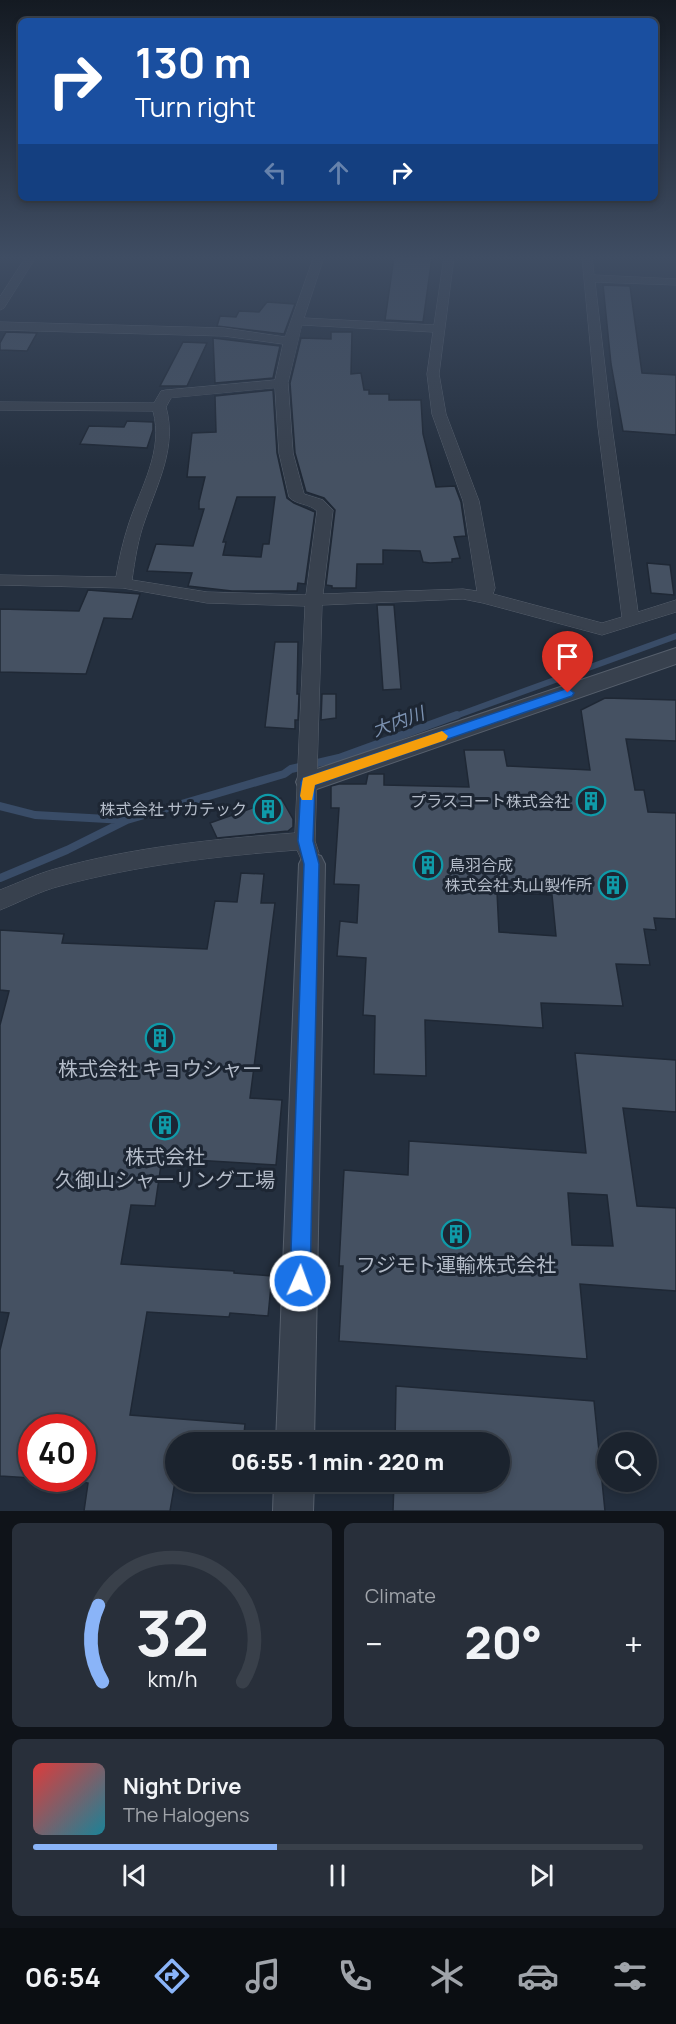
<!DOCTYPE html>
<html lang="en">
<head>
<meta charset="utf-8">
<style>
  :root { --surface:#1b232e; --page:#282f3a; --text:#f1f3f6; --muted:#a0a4aa; --line:#39404a; --accent:#8ab4f8 }
  body { margin:0; font-family:Manrope,"Noto Sans JP",sans-serif; background:var(--page); color:var(--text); height:100vh; display:flex; flex-direction:column; font-size:22px; white-space:nowrap }
  * { box-sizing:border-box; margin:0 }
  p { font-size:20px; color:var(--muted) }
  .icon { flex:none; width:33px; height:33px; fill:none; stroke:currentColor; stroke-width:2; stroke-linecap:round; stroke-linejoin:round }
  .map { position:relative; height:1511px; overflow:hidden }
  .panel { display:flex; flex-direction:column; gap:12px; padding:12px; background:#0f1319; flex:1 }
  .panel>* { flex:none }
  .banner { position:absolute; left:18px; top:18px; width:640px; height:183px; border-radius:9px; box-shadow:0 3px 9px #0003,0 0 0 2px var(--line); background:#1a4fa0; color:#fff; overflow:hidden }
  .buttons { position:absolute; left:597px; top:1432px; display:grid; gap:12px }
  .buttons a { display:grid; place-items:center; width:60px; height:60px; border-radius:50%; background:var(--surface); box-shadow:0 3px 9px #0003,0 0 0 2px var(--line); font-size:30px }
  .speed { position:absolute; left:18px; top:1414px; display:flex; gap:12px; font-size:30px; font-weight:700; text-align:center }
  .speed>* { display:grid; place-content:center; width:78px; height:78px; border-radius:50%; background:var(--surface); box-shadow:0 3px 9px #0003,0 0 0 2px var(--line); line-height:1 }
  .speed .limit { border:9px solid #d22; background:#fff; color:#111 }
  .pin { position:absolute; display:grid; place-items:center; width:51px; height:51px; color:#fff; margin:-62px -26px; border-radius:50% 50% 50% 0; rotate:-45deg; box-shadow:0 0 6px #0007 }
  .pin .icon { rotate:45deg }
  .me { position:absolute; width:66px; margin:-33px; rotate:2deg; stroke-linejoin:round; filter:drop-shadow(0 0 4px #0008) }
  .turn { display:flex; align-items:center; gap:21px; height:126px; padding:0 18px; font-size:27px }
  .turn .icon { width:78px; height:78px; stroke-width:2.5 }
  .turn b { display:block; font-size:42px; line-height:51px }
  .lanes { display:flex; align-items:center; height:57px; padding:0 18px; background:#0003; justify-content:center; gap:30px; direction:ltr }
  .lanes .off { opacity:.35 }
  .big { font-size:45px; font-weight:800; line-height:1.1 }
  .panel .tile { flex:1; display:flex; flex-direction:column; justify-content:center; gap:9px; min-width:0; padding:0 21px; border-radius:9px; background:var(--page) }
  .panel .dial { align-items:center; gap:0 }
  .dial svg { height:156px; overflow:visible; fill:none; stroke:var(--line); stroke-width:7; stroke-linecap:round; text-anchor:middle }
  .dial text { fill:var(--text); stroke:none }
  .song { display:flex; align-items:center; gap:18px }
  .cover { width:72px; height:72px; border-radius:9px; background:linear-gradient(135deg,hsl(0 70% 55%),hsl(190 70% 35%)) }
  .played { height:6px; border-radius:3px; background:linear-gradient(90deg,var(--accent) 40%,var(--line) 40%) }
  .keys { display:flex; justify-content:space-around; direction:ltr }
  .heat { display:flex; justify-content:space-between; align-items:center; font-size:33px; direction:ltr }
  .panel .tiles { flex:1; display:grid; gap:12px; grid-template-columns:1fr 1fr }
  .tile:last-child { grid-column:span 2 }
  .trip { position:absolute; left:165px; top:1432px; width:345px; height:60px; border-radius:30px; background:var(--surface); box-shadow:0 3px 9px #0003,0 0 0 2px var(--line); font-weight:800; line-height:60px; text-align:center }
  .tab-bar { display:flex; height:96px; justify-content:space-around; align-items:center; background:#0b0e12; color:var(--muted) }
  .tab-bar .icon { width:42px; height:42px }
  .tab-bar .active { color:var(--accent) }
  .tab-bar b { font-size:27px; color:var(--text) }
  .map>svg:first-child { display:block }
  .lines { fill:none; stroke-linecap:round; stroke-linejoin:round }
  .stream-far1 { stroke:#394c67; stroke-width:6 }
  .stream { stroke:#394c67; stroke-width:8 }
  .building { fill:#455162; stroke:#1f2835; stroke-width:1.5; fill-rule:evenodd }
  .minor-casing { stroke:#565f6c; stroke-width:1 }
  .tertiary-casing { stroke:#565f6c; stroke-width:2 }
  .minor { fill:#38414e; fill-rule:evenodd }
  .tertiary { fill:#38414e; fill-rule:evenodd }
  .route { fill:#1a73e8; stroke:#114b97; stroke-width:1.5 }
  .slow { fill:#f59e0b }
  .labels { text-anchor:middle; dominant-baseline:central; stroke-width:6; stroke-linejoin:round; paint-order:stroke }
  .poi-label { font-size:16px; fill:#b4bcc9; stroke:#1d2633; text-anchor:end }
  .water-label { font-size:18px; font-style:italic; fill:#7c92b1; stroke:#1d2633 }
  .near-poi-label { font-size:20px; fill:#b4bcc9; stroke:#1d2633 }
</style>
</head>
<body>
<div class="map">
<svg width="676" height="1511" viewBox="0 0 676 1511">
  <rect width="100%" height="100%" fill="#242f3e"/>
  <g class="lines">
    <!-- stream-far1 -->
    <path class="stream-far1" d="M453,717l223,-81"/>
    <!-- stream -->
    <path class="stream" d="M0,806l35,9 90,5
      M0,878l67,-28 60,-30 157,-46 7,-5 48,-11 118,-43"/>
  </g>
  <!-- building -->
  <path class="building" d="M394,257h38l-9,65 -38,-2z
    M603,285l27,1 12,87 34,2v60l-53,-4 -12,-67z
    M267,302l28,2 -11,30 -67,-8 3,-10 16,1 3,-6 20,1z
    M6,332l31,1 -10,18 -27,-1v-7z
    M331,332h21l-1,42 10,-1 3,17h5v4h20v6h32l2,34 13,53 19,-1 6,16 5,34 -12,1 6,21 -8,1v3l-22,1 -7,-1 -3,-11 -37,-1v14h-26l-1,24h-24v-2l-6,-1 9,-75 -11,-12 -18,-6 -11,-39 -5,-70 11,-45 30,1z
    M213,338l67,8 -7,32 -58,5z
    M183,342l24,1 -20,43h-27z
    M273,390l4,63 10,45 7,5 21,9 -10,72 -7,-1 -1,8h-65l-44,-5 4,-13 -45,-2 9,-27 37,2 11,-37h-5v-7l6,-25h-18l5,-44 24,-1 -1,-36zM237,497h38l-6,47h-6l-2,13 -38,-2 3,-13h-3z
    M127,421l26,1v8l-6,18 -67,-4 9,-18 35,1z
    M647,563l23,2 4,30 -23,-2z
    M88,590l52,4 -8,25 -28,-1 -18,56 -86,-2v-63l79,2z
    M377,605h17l7,84 -18,1z
    M275,642h23l-1,52h2l-1,26h-3v9l-30,-2z
    M322,694h14v24l-15,2z
    M605,698l71,2v41l-50,-2 9,51h9l4,22 28,1v106l-22,-1 2,12 -12,-1 6,36 -34,-1 7,42 -82,-3 2,25 -118,-8 1,56 -52,-2 1,-58 -12,-1 3,-57 -29,-2 3,-35 17,2 2,-38 -25,-1 5,-76h-8v-22l8,-2h27l2,-10h16v11l85,2 -5,-37h40l3,16 83,4 -9,-60zM497,892l55,3 4,41 -57,-4z
    M281,798l12,21v8l-5,4 -71,7 -7,-15z
    M241,873l23,1 -3,29h14l-25,195 32,2 -6,65 -114,-7 -7,48 -24,-1 -10,59 113,7v2l38,3 -4,40 -38,-3 -1,4 -82,-5 -17,103 115,9 -2,19h-67v33l-6,35h-86l4,-28 -6,-1v-54h-50v50l-32,-2v-126l9,-37 -9,-1v-287l9,-34 -9,-1v-60l64,4 -2,9 145,6 8,-48 22,1z
    M575,1053l101,7v52l-53,-4 14,98 39,2v83l-96,-7 7,75 -248,-18 4,-75h-4l5,-96 64,5 1,-34 177,12zM568,1193l39,2 6,51 -41,-1z
    M396,1386l198,15 11,110h-212l1,-29h106v-39h-105z"/>
  <g class="lines">
    <!-- minor casing -->
    <g class="minor-casing">
      <path id="minor" d="M26,257h10l-32,51 -4,2v-13z
        M314,257h10l-20,61 130,7 10,-68h10l-15,117 7,40 33,87 16,87 -2,6 109,29 20,-6 -24,-190 -16,-170h10l2,18 82,4v6l-81,-3 17,145 26,185 38,-12v12l-74,23 -119,-32 -20,-4 -141,6 -7,236 4,12 -4,6 -7,3 -7,-3 -4,-9c-80,6 -159,15 -237,36 -20,5 -40,16 -60,24v-20c18,-7 37,-16 55,-21 78,-22 160,-30 240,-36l10,-227 -98,-3 -84,-15 -123,-3v-10l116,2c3,-18 7,-36 13,-54 12,-36 35,-73 24,-112l-153,-1v-8l154,1 7,-12 5,-1 109,-10 8,-36 -59,-8 -224,-6v-8l224,6 61,9zM302,325l131,7 -6,42 5,40 31,87 14,90 -14,-2 -140,5 10,-84 -10,-10 -19,-6 -11,-41 -5,-70zM275,388l4,65 10,44c7,8 20,6 28,14l-11,84 -99,-3 -75,-12c3,-21 6,-41 13,-60 13,-38 32,-73 21,-113l5,-9z"/>
    </g>
    <!-- tertiary casing -->
    <g class="tertiary-casing">
      <path id="tertiary" d="M676,648v16l-368,128 -9,-3 -3,-7 3,-7z
        M312,853l9,3 4,8 -11,579h-38l23,-579 4,-8z
        M274,1482h40l-1,29h-40z"/>
    </g>
    <!-- minor -->
    <use href="#minor" class="minor"/>
    <!-- tertiary -->
    <use href="#tertiary" class="tertiary"/>
  </g>
  <!-- sky -->
  <linearGradient id="sky" x2="0" y2="1"><stop stop-color="#141a22"/><stop offset="0.55" stop-color="#3f4d63"/><stop offset="1" stop-color="#3f4d63" stop-opacity="0"/></linearGradient>
  <rect width="676" height="468" fill="url(#sky)"/>
  <!-- route -->
  <path class="route" d="M568,688l6,5 -2,3 -257,89 -2,56 6,23 -9,417 -3,7 -7,3 -8,-3 -2,-7 14,-417 -6,-23 3,-59 2,-4z"/>
  <!-- slow -->
  <path class="slow" d="M442,731l6,5 -2,4 -131,45 -3,15h-10l-2,-4 3,-18z"/>
  <!-- icons -->
  <defs>
    <g id="building-ring" transform="scale(1.5)"><circle r="9.5" fill="#1d2633" stroke="#0f9aa8" stroke-width="1.5"/><path d="M-4-6H4V6H1V3H-1V6H-4ZM-2.5-4.3h1.7v1.8h-1.7ZM.8-4.3h1.7v1.8H.8ZM-2.5-1h1.7V.8h-1.7ZM.8-1h1.7V.8H.8Z" fill="#0f9aa8"/></g>
  </defs>
  <g fill-rule="evenodd">
    <use href="#building-ring" x="591" y="801"/>
    <use href="#building-ring" x="268" y="809"/>
    <use href="#building-ring" x="428" y="865"/>
    <use href="#building-ring" x="613" y="885"/>
    <use href="#building-ring" x="160" y="1038"/>
    <use href="#building-ring" x="165" y="1125"/>
    <use href="#building-ring" x="456" y="1234"/>
  </g>
  <g class="labels">
    <!-- poi labels -->
    <g class="poi-label">
      <text x="570" y="801">プラスコート株式会社</text>
      <text x="247" y="809">株式会社 サカテック</text>
      <text x="449" y="865" text-anchor="start">鳥羽合成</text>
      <text x="592" y="885">株式会社 丸山製作所</text>
    </g>
    <!-- water labels -->
    <g class="water-label">
      <text transform="translate(398 721) rotate(-20)">大内川</text>
    </g>
    <!-- near-poi labels -->
    <g class="near-poi-label">
      <text x="160" y="1068">株式会社 キョウシャー</text>
      <text x="165" y="1156">株式会社<tspan x="165" dy="23">久御山シャーリング工場</tspan></text>
      <text x="456" y="1264">フジモト運輸株式会社</text>
    </g>
  </g>
</svg>
<div class="buttons">
<a><svg class="icon" aria-label="search" viewBox="0 0 24 24"><circle cx="10" cy="10" r="6"/><path d="M15 15l6 6"/></svg></a>
</div>
<div class="speed"><div class="limit">40</div></div>
<div class="pin" style="left:568px;top:693px;background:#d93025"><svg class="icon" aria-label="arrive" viewBox="0 0 24 24"><path d="M6 21V4h12l-3 4 3 4H6"/></svg></div>
<svg class="me" style="left:300px;top:1281px" viewBox="-20 -20 40 40"><circle r="17" fill="#1a73e8" stroke="#fff" stroke-width="3"/><path d="M0-11L8 9 0 5-8 9z" fill="#fff"/></svg>
<div class="trip">06:55 · 1 min · 220 m</div>
<div class="banner">
<div class="turn"><svg class="icon" aria-label="right" viewBox="0 0 24 24"><path d="M7 20v-9h11M14 6l5 5-5 5"/></svg><div><b>130 m</b>Turn right</div></div>
<div class="lanes"><svg class="icon off" aria-label="left" viewBox="0 0 24 24"><path d="M17 20v-9H6M10 6l-5 5 5 5"/></svg><svg class="icon off" aria-label="ahead" viewBox="0 0 24 24"><path d="M12 20V5M6 11l6-6 6 6"/></svg><svg class="icon" aria-label="right" viewBox="0 0 24 24"><path d="M7 20v-9h11M14 6l5 5-5 5"/></svg></div>
</div>
</div>
<section class="panel">
<div class="tiles">
<div class="tile dial"><svg viewBox="0 0 100 80">
<path d="M14 69A42 42 0 1 1 86 69"/>
<path d="M14 69A42 42 0 0 1 12 30" stroke="#8ab4f8"/>
<text x="50" y="56" font-size="32" font-weight="700">32</text>
<text x="50" y="72" font-size="11">km/h</text>
</svg></div>
<div class="tile"><p>Climate</p>
<div class="heat"><a>−</a><b class="big">20°</b><a>+</a></div>
</div>
<div class="tile">
<div class="song"><i class="cover"></i><div><b>Night Drive</b><p>The Halogens</p></div></div>
<div class="played"></div>
<div class="keys"><svg class="icon" aria-label="previous" viewBox="0 0 24 24"><path d="M18 5L8 12l10 7zM5 5v14"/></svg><svg class="icon" aria-label="pause" viewBox="0 0 24 24"><path d="M8 5v14M16 5v14"/></svg><svg class="icon" aria-label="next" viewBox="0 0 24 24"><path d="M6 5l10 7-10 7zM19 5v14"/></svg></div>
</div>
</div>
</section>
<nav class="tab-bar">
<b>06:54</b>
<svg class="icon active" aria-label="directions" viewBox="0 0 24 24"><path d="M12 3l9 9-9 9-9-9zM9 14v-3h6M13 9l2 2-2 2"/></svg>
<svg class="icon" aria-label="music" viewBox="0 0 24 24"><path d="M9 18V5l10-2v13"/><circle cx="6" cy="18" r="3"/><circle cx="16" cy="16" r="3"/></svg>
<svg class="icon" aria-label="phone" viewBox="0 0 24 24"><path d="M5 4h4l2 5-3 2q2 4 5 5l2-3 5 2v4C11 20 4 13 5 4z"/></svg>
<svg class="icon" aria-label="climate" viewBox="0 0 24 24"><path d="M12 3v18M4 7l16 10M4 17L20 7"/></svg>
<svg class="icon" aria-label="car" viewBox="0 0 24 24"><path d="M5 17H2v-5l4-1 3-4h7l3 4 3 1v5h-3M9 17h6M6 11h13"/><circle cx="7" cy="17" r="2"/><circle cx="17" cy="17" r="2"/></svg>
<svg class="icon" aria-label="filters" viewBox="0 0 24 24"><path d="M4 7h16M4 17h16"/><circle cx="9" cy="7" r="2"/><circle cx="15" cy="17" r="2"/></svg>
</nav>
</body>
</html>
